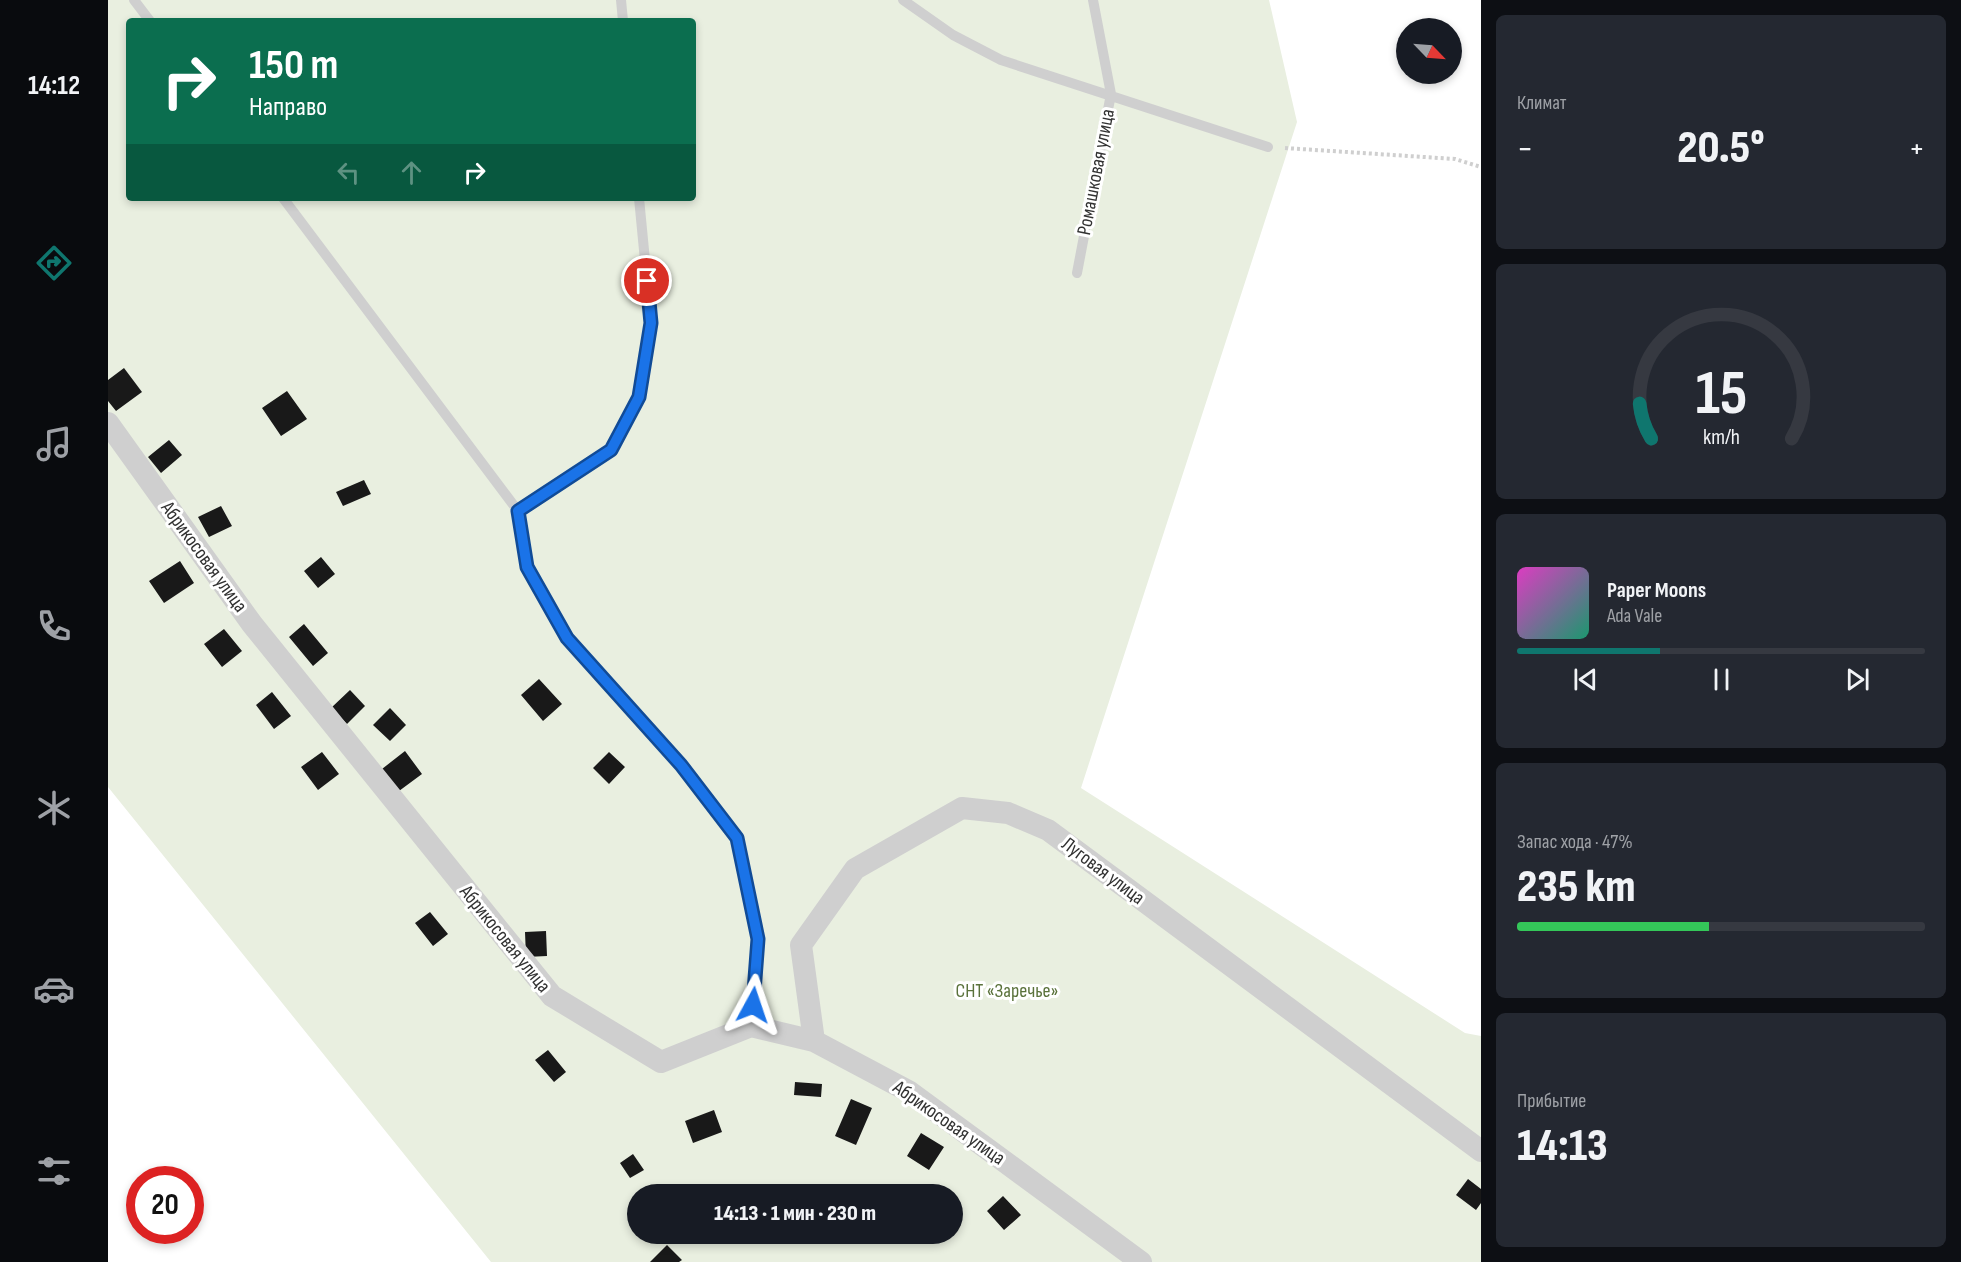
<!DOCTYPE html>
<html lang="ru">
<head>
<meta charset="utf-8">
<style>
  :root { --surface:#171b24; --page:#242831; --text:#f1f3f6; --muted:#9ea1a6; --line:#363941; --accent:#0f766e }
  body { margin:0; font-family:"Sofia Sans Condensed",sans-serif; background:var(--page); color:var(--text); height:100vh; display:flex; flex-direction:column; font-size:22px; white-space:nowrap }
  * { box-sizing:border-box; margin:0 }
  p { font-size:20px; color:var(--muted) }
  .icon { flex:none; width:33px; height:33px; fill:none; stroke:currentColor; stroke-width:2; stroke-linecap:round; stroke-linejoin:round }
  .map { position:relative; flex:1; overflow:hidden }
  .panel { display:flex; flex-direction:column; gap:15px; padding:15px; background:#0d0f14; width:480px }
  .panel>* { flex:none }
  .guide { position:absolute; left:18px; top:18px; width:570px; height:183px; border-radius:6px; box-shadow:0 3px 9px #0003; background:#0b6e4f; color:#fff; overflow:hidden }
  .needle { width:39px; rotate:115deg }
  .tools { position:absolute; left:1288px; top:18px; display:grid; gap:12px }
  .tools a { display:grid; place-items:center; width:66px; height:66px; border-radius:50%; background:var(--surface); box-shadow:0 3px 9px #0003; font-size:30px }
  .speed { position:absolute; left:18px; top:1166px; display:flex; gap:12px; font-size:30px; font-weight:700; text-align:center }
  .speed>* { display:grid; place-content:center; width:78px; height:78px; border-radius:50%; background:var(--surface); box-shadow:0 3px 9px #0003; line-height:1 }
  .speed .limit { border:9px solid #d22; background:#fff; color:#111 }
  .pin { position:absolute; display:grid; place-items:center; width:51px; height:51px; color:#fff; margin:-26px; border:3px solid #fff; border-radius:50%; box-shadow:0 2px 6px #0007 }
  .me { position:absolute; width:66px; margin:-33px; rotate:5deg; stroke-linejoin:round; filter:drop-shadow(0 0 4px #0008) }
  .turn { display:flex; align-items:center; gap:21px; height:126px; padding:0 24px; font-size:27px }
  .turn .icon { width:78px; height:78px; stroke-width:2.5 }
  .turn b { display:block; font-size:42px; line-height:51px }
  .lanes { display:flex; align-items:center; height:57px; padding:0 24px; background:#0003; justify-content:center; gap:30px; direction:ltr }
  .lanes .off { opacity:.35 }
  .big { font-size:45px; font-weight:800; line-height:1.1 }
  .panel .tile { flex:1; display:flex; flex-direction:column; justify-content:center; gap:9px; min-width:0; padding:0 21px; border-radius:9px; background:var(--page) }
  .panel .dial { align-items:center; gap:0 }
  .dial svg { height:156px; overflow:visible; fill:none; stroke:var(--line); stroke-width:7; stroke-linecap:round; text-anchor:middle }
  .dial text { fill:var(--text); stroke:none }
  .song { display:flex; align-items:center; gap:18px }
  .cover { width:72px; height:72px; border-radius:9px; background:linear-gradient(135deg,hsl(310 70% 55%),hsl(160 70% 35%)) }
  .played { height:6px; border-radius:3px; background:linear-gradient(90deg,var(--accent) 35%,var(--line) 35%) }
  .keys { display:flex; justify-content:space-around; direction:ltr }
  .heat { display:flex; justify-content:space-between; align-items:center; font-size:33px; direction:ltr }
  .charge { height:9px; border-radius:4px; background:linear-gradient(90deg,#34c759 47%,var(--line) 0) }
  .trip { position:absolute; left:519px; top:1184px; width:336px; height:60px; border-radius:30px; background:var(--surface); box-shadow:0 3px 9px #0003; font-weight:800; line-height:60px; text-align:center }
  main { display:flex; flex:1; min-height:0 }
  .tab-bar { display:flex; flex-direction:column; width:108px; justify-content:space-around; align-items:center; background:#090b0e; color:var(--muted) }
  .tab-bar .icon { width:42px; height:42px }
  .tab-bar .current { color:var(--accent) }
  .tab-bar b { font-size:27px; color:var(--text) }
  .map>svg:first-child { display:block }
  .green { fill:#e9efe0; fill-rule:evenodd }
  .building { fill:#191919 }
  .lines { fill:none; stroke-linecap:round; stroke-linejoin:round }
  .path { stroke:#cfcfcf; stroke-width:4; stroke-dasharray:3 3; stroke-linecap:butt }
  .service { stroke:#cfcfcf; stroke-width:10 }
  .minor { stroke:#cfcfcf; stroke-width:22 }
  .route-casing { stroke:#114b97; stroke-width:15 }
  .route { stroke:#1a73e8; stroke-width:10 }
  .labels { text-anchor:middle; dominant-baseline:central; stroke-width:6; stroke-linejoin:round; paint-order:stroke }
  .street-label { font-size:20px; fill:#323232; stroke:#fff }
  .park-label { font-size:20px; fill:#5a723b; stroke:#fff }
</style>
</head>
<body>
<main>
<nav class="tab-bar">
<b>14:12</b>
<svg class="icon current" aria-label="directions" viewBox="0 0 24 24"><path d="M12 3l9 9-9 9-9-9zM9 14v-3h6M13 9l2 2-2 2"/></svg>
<svg class="icon" aria-label="music" viewBox="0 0 24 24"><path d="M9 18V5l10-2v13"/><circle cx="6" cy="18" r="3"/><circle cx="16" cy="16" r="3"/></svg>
<svg class="icon" aria-label="phone" viewBox="0 0 24 24"><path d="M5 4h4l2 5-3 2q2 4 5 5l2-3 5 2v4C11 20 4 13 5 4z"/></svg>
<svg class="icon" aria-label="climate" viewBox="0 0 24 24"><path d="M12 3v18M4 7l16 10M4 17L20 7"/></svg>
<svg class="icon" aria-label="car" viewBox="0 0 24 24"><path d="M5 17H2v-5l4-1 3-4h7l3 4 3 1v5h-3M9 17h6M6 11h13"/><circle cx="7" cy="17" r="2"/><circle cx="17" cy="17" r="2"/></svg>
<svg class="icon" aria-label="filters" viewBox="0 0 24 24"><path d="M4 7h16M4 17h16"/><circle cx="9" cy="7" r="2"/><circle cx="15" cy="17" r="2"/></svg>
</nav>
<div class="map">
<svg width="1373" height="1262" viewBox="0 0 1373 1262">
  <rect width="100%" height="100%" fill="#fff"/>
  <!-- green -->
  <path class="green" d="M0,0h1161l28,122 -216,666 384,245 16,3v226h-990l-383,-475zM21,21h564v177h-564zM530,1194h314v39h-314z"/>
  <!-- building -->
  <path class="building" d="M16,368l18,24 -26,19 -8,-10v-21z
    M179,391l20,28 -26,17 -19,-28z
    M61,440l13,15 -21,18 -13,-16z
    M256,480l7,14 -28,12 -7,-14z
    M113,506l11,20 -23,11 -11,-20z
    M213,557l14,17 -17,14 -14,-17z
    M72,561l14,22 -30,20 -15,-22z
    M196,624l24,29 -15,13 -24,-29z
    M116,629l18,22 -20,16 -18,-23z
    M431,679l23,25 -19,17 -22,-26z
    M242,690l15,16 -18,18 -16,-16z
    M164,692l19,24 -17,13 -18,-24z
    M282,708l16,17 -16,16 -17,-16z
    M297,751l17,23 -23,17 -17,-22z
    M214,752l17,22 -21,16 -17,-23z
    M501,752l16,15 -16,17 -16,-16z
    M322,912l18,22 -15,12 -18,-23z
    M438,931l1,25 -21,1 -1,-25z
    M440,1050l18,22 -12,10 -19,-22z
    M687,1082l27,2 -1,13 -27,-2z
    M743,1099l21,9 -16,37 -21,-9z
    M606,1110l8,22 -29,11 -8,-22z
    M813,1133l23,14 -15,23 -22,-14z
    M525,1154l11,16 -14,8 -10,-15z
    M1360,1179l13,10v14l-5,7 -20,-15z
    M895,1196l18,19 -17,15 -17,-19z
    M559,1245l15,15 -3,2h-29z"/>
  <g class="lines">
    <!-- path -->
    <path class="path" d="M1177,148l170,11 26,8"/>
    <!-- service -->
    <path class="service" d="M26,0l16,21
      M513,0l2,21
      M795,0l50,35 48,25 267,87
      M175,198l235,313 9,56 40,71 114,127 56,73 21,101 -7,87
      M969,273l34,-179 -18,-94
      M410,511l93,-60 28,-54 12,-74 -12,-125"/>
    <!-- minor -->
    <path class="minor" d="M0,423l144,201 300,372 109,66 90,-36 63,15 96,51 231,170
      M706,1041l-13,-96 54,-76 107,-61 46,5 40,17 433,321"/>
  </g>
  <g class="lines">
    <!-- route casing -->
    <g class="route-casing">
      <path id="route" d="M539,281l4,42 -12,74 -28,53 -93,61 9,56 40,71 114,127 56,73 21,101 -5,66"/>
    </g>
    <!-- route -->
    <use href="#route" class="route"/>
  </g>
  <g class="labels">
    <!-- street labels -->
    <g class="street-label">
      <text transform="translate(988 172) rotate(-79)">Ромашковая улица</text>
      <text transform="translate(96 557) rotate(54)">Абрикосовая улица</text>
      <text transform="translate(995 871) rotate(37)">Луговая улица</text>
      <text transform="translate(397 939) rotate(51)">Абрикосовая улица</text>
      <text transform="translate(841 1123) rotate(35)">Абрикосовая улица</text>
    </g>
    <!-- park labels -->
    <g class="park-label">
      <text x="899" y="991">СНТ «Заречье»</text>
    </g>
  </g>
</svg>
<div class="tools">
<a><svg class="needle" viewBox="-14 -14 28 28"><path d="M0-13l5 13h-10z" fill="#e53935"/><path d="M0 13l5-13h-10z" fill="#9ea1a6"/></svg></a>
</div>
<div class="speed"><div class="limit">20</div></div>
<div class="pin" style="left:539px;top:281px;background:#d93025"><svg class="icon" aria-label="arrive" viewBox="0 0 24 24"><path d="M6 21V4h12l-3 4 3 4H6"/></svg></div>
<svg class="me" style="left:645px;top:1005px" viewBox="-20 -20 40 40"><path d="M0-17L14 15 0 8-14 15z" fill="#1a73e8" stroke="#fff" stroke-width="4"/></svg>
<div class="trip">14:13 · 1 мин · 230 m</div>
<div class="guide">
<div class="turn"><svg class="icon" aria-label="right" viewBox="0 0 24 24"><path d="M7 20v-9h11M14 6l5 5-5 5"/></svg><div><b>150 m</b>Направо</div></div>
<div class="lanes"><svg class="icon off" aria-label="left" viewBox="0 0 24 24"><path d="M17 20v-9H6M10 6l-5 5 5 5"/></svg><svg class="icon off" aria-label="ahead" viewBox="0 0 24 24"><path d="M12 20V5M6 11l6-6 6 6"/></svg><svg class="icon" aria-label="right" viewBox="0 0 24 24"><path d="M7 20v-9h11M14 6l5 5-5 5"/></svg></div>
</div>
</div>
<section class="panel">
<div class="tile"><p>Климат</p>
<div class="heat"><a>−</a><b class="big">20.5°</b><a>+</a></div>
</div>
<div class="tile dial"><svg viewBox="0 0 100 80">
<path d="M14 69A42 42 0 1 1 86 69"/>
<path d="M14 69A42 42 0 0 1 8 51" stroke="#0f766e"/>
<text x="50" y="56" font-size="32" font-weight="700">15</text>
<text x="50" y="72" font-size="11">km/h</text>
</svg></div>
<div class="tile">
<div class="song"><i class="cover"></i><div><b>Paper Moons</b><p>Ada Vale</p></div></div>
<div class="played"></div>
<div class="keys"><svg class="icon" aria-label="previous" viewBox="0 0 24 24"><path d="M18 5L8 12l10 7zM5 5v14"/></svg><svg class="icon" aria-label="pause" viewBox="0 0 24 24"><path d="M8 5v14M16 5v14"/></svg><svg class="icon" aria-label="next" viewBox="0 0 24 24"><path d="M6 5l10 7-10 7zM19 5v14"/></svg></div>
</div>
<div class="tile"><p>Запас хода · 47%</p><b class="big">235 km</b><div class="charge"></div></div>
<div class="tile"><p>Прибытие</p><b class="big">14:13</b></div>
</section>
</main>
</body>
</html>
